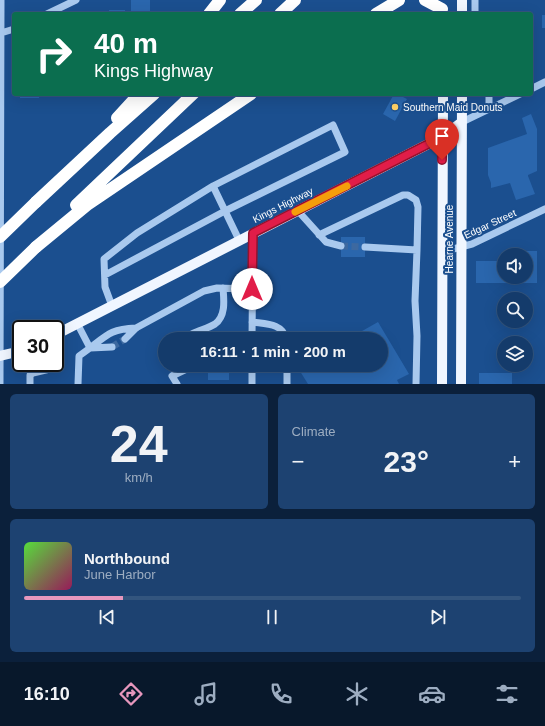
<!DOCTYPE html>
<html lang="en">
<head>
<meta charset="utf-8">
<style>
  :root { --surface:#143b6b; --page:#1d4271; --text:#f1f3f6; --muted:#9dadc1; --line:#33557e; --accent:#e797bd }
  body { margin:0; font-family:Arial,sans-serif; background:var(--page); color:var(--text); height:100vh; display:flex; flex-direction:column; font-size:15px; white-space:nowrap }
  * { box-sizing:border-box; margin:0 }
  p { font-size:13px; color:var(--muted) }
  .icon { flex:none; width:22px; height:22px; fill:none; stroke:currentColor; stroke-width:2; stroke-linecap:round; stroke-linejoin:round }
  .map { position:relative; height:384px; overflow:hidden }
  .sheet { display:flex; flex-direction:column; gap:10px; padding:10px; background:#0b203b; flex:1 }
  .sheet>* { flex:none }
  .banner { position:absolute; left:12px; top:12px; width:521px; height:84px; border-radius:4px; box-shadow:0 4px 16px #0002,0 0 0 1px var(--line); background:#0b6e4f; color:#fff; overflow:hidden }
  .fabs { position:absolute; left:497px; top:248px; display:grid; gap:8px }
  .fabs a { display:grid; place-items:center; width:36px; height:36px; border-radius:50%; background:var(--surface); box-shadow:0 4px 16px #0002,0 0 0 1px var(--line); font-size:20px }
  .speed { position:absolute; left:12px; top:320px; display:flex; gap:8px; font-size:20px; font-weight:700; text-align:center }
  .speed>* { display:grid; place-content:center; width:52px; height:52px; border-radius:50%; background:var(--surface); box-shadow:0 4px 16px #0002,0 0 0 1px var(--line); line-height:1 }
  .speed .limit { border:2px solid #111; border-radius:6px; background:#fff; color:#111 }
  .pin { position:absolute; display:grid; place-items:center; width:34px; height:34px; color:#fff; margin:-41px -17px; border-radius:50% 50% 50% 0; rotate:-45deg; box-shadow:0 0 4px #0007 }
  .pin .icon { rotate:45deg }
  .me { position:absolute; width:44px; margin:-22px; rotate:0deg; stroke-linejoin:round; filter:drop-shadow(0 0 3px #0008) }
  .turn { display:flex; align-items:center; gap:14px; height:84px; padding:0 16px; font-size:18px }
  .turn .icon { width:52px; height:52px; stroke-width:2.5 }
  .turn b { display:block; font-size:28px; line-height:34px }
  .big { font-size:30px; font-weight:600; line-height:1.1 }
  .sheet .tile { flex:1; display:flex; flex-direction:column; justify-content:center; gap:6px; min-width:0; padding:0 14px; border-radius:6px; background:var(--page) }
  .sheet .dial { align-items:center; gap:0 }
  .dial b { font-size:52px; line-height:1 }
  .song { display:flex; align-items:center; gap:12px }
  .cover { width:48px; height:48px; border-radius:6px; background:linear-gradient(135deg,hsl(110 70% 55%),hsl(330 70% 35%)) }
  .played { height:4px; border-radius:2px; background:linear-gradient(90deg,var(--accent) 20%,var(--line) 20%) }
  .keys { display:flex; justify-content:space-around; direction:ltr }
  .heat { display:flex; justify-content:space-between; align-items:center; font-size:22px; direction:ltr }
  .sheet .tiles { flex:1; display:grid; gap:10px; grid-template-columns:1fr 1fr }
  .tile:last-child { grid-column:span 2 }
  .trip { position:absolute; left:158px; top:332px; width:230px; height:40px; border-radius:20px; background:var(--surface); box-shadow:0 4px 16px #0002,0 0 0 1px var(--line); font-weight:600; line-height:40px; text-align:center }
  .dock { display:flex; height:64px; justify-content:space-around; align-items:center; background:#08182b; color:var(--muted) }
  .dock .icon { width:28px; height:28px }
  .dock .active { color:var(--accent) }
  .dock b { font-size:18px; color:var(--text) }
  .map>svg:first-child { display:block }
  .building { fill:#2a66ad }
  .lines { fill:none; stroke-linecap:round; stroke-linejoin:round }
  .minor-tunnel { stroke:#3d69a0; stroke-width:7; stroke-dasharray:7 3.5; stroke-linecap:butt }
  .minor { stroke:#a9c9ee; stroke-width:7 }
  .major { stroke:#f0f6ff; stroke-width:10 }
  .highway { stroke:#fff; stroke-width:12 }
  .highway-bridge { stroke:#fff; stroke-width:12 }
  .route-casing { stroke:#92132f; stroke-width:10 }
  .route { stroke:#e11d48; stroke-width:7 }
  .slow { stroke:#f59e0b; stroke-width:7 }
  .poi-dot { fill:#ffd166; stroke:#1b4f8f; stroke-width:1.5 }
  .labels { text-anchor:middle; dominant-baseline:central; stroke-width:4; stroke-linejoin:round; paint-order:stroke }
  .poi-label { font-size:10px; fill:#fff; stroke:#1b4f8f; text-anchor:start }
  .street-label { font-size:10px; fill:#fff; stroke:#1b4f8f }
</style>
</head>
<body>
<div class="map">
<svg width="545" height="384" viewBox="0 0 545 384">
  <rect width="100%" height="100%" fill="#1b4f8f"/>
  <!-- building -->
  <path class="building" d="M131,0h19v14h-19z
    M109,10h16v4h-16z
    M542,15h3v13h-3z
    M20,94h19v4h-19z
    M394,94h3l10,5 -12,22 -12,-7z
    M531,114l6,15v42l-9,4v1l7,18 -19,6 -6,-17 -19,5v-5l-3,-8v-27l39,-14 -5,-16z
    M341,237h24v20h-24z
    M516,251h21v32h-61v-22h28v16h22v-22h-10z
    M378,322l31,52 -12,6 2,4h-91l-10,-16 5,-3h78v-26h-33z
    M208,365h21v15h-21z
    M479,373h33v11h-33z"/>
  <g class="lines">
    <!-- minor-tunnel -->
    <path class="minor-tunnel" d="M341,246l24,1
      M112,347l13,-8"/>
    <!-- minor -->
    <path class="minor" d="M47,14l29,-14
      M475,14v-14
      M1,33l13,-4
      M531,89l14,-7
      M489,94v15
      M462,122l58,-28
      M298,211l28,31 15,4
      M319,235l84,-40h5l8,5 2,7 -1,43 -52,-3
      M442,252l30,-8 73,-35
      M105,275l120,-64 120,-59 -12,-27 -120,61
      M112,306l-7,-19 -1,-28 33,-26 76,-47 26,54
      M252,322c13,2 31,1 34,17
      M77,323l13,25 -11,8 -1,28
      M125,339l11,-11 68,-37 13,-3 35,1
      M194,339l-2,-5c8,-4 17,-6 23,-10 11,-8 9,-24 8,-36
      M252,339l1,-106
      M90,348c18,-14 22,-19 46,-20
      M90,348l22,-1
      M0,384l1,-384
      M30,384v-9l3,-2 21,-5 -1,-5
      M177,384l-5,-8 23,-11
      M252,384v-19
      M287,384v-19
      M416,384l1,-48 -2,-35 2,-51"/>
    <!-- major -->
    <path class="major" d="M462,0v14
      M55,335l387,-198 20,-15
      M0,356l21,-5
      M442,384l1,-290
      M461,384l1,-290"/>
    <!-- highway -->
    <path class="highway" d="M425,0l17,9
      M209,14l11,-14
      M240,14l16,-14
      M280,14l15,-14
      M376,14l23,-14
      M117,118l22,-24
      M36,202l74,-69 44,-39
      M76,205l117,-111
      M36,247l51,-42 164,-111"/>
    <!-- highway-bridge -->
    <path class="highway-bridge" d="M0,237l36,-35
      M0,282l36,-35"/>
  </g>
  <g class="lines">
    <!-- route casing -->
    <g class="route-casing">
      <path id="route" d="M252,289l1,-56 189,-96v23"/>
    </g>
    <!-- route -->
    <use href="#route" class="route"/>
    <!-- slow -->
    <path class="slow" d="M295,212l52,-26"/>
  </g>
  <!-- markers -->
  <circle class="poi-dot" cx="395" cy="107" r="4"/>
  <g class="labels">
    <!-- poi labels -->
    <g class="poi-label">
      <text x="403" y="107">Southern Maid Donuts</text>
    </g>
    <!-- street labels -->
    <g class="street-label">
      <text transform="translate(283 205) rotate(-27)">Kings Highway</text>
      <text transform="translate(490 224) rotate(-25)">Edgar Street</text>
      <text transform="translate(449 239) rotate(-90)">Hearne Avenue</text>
    </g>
  </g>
</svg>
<div class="fabs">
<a><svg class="icon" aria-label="sound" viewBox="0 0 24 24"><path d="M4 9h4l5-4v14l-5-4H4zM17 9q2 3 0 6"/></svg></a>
<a><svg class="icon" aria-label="search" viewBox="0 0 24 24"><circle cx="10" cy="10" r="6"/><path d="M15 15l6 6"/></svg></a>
<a><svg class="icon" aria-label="layers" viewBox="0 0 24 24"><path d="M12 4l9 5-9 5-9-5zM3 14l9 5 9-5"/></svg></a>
</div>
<div class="speed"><div class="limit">30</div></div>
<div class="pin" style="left:442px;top:160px;background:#d93025"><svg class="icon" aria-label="arrive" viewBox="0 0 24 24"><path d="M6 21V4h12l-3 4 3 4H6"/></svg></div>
<svg class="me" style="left:252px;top:289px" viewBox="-20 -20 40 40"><circle r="19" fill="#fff"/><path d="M0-13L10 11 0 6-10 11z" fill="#e11d48"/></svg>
<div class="trip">16:11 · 1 min · 200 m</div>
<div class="banner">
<div class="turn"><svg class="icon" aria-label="right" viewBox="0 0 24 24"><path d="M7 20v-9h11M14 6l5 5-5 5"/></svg><div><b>40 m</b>Kings Highway</div></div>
</div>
</div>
<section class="sheet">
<div class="tiles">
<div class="tile dial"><b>24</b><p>km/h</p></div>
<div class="tile"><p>Climate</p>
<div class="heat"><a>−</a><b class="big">23°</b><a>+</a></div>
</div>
<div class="tile">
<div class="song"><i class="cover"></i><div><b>Northbound</b><p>June Harbor</p></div></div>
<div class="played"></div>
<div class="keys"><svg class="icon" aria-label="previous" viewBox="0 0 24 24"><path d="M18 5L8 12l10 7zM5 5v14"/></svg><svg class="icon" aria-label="pause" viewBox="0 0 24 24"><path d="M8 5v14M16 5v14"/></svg><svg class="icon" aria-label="next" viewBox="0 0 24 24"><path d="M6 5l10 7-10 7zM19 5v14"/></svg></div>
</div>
</div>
</section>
<nav class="dock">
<b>16:10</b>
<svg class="icon active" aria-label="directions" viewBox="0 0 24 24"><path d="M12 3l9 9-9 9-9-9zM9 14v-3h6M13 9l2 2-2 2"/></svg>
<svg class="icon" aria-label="music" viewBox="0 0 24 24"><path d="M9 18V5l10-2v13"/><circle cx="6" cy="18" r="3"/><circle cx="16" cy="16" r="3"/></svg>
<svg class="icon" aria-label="phone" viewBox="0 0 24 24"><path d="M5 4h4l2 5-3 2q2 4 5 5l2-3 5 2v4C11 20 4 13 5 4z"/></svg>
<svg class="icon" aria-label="climate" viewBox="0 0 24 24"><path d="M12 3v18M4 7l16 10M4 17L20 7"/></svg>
<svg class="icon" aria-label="car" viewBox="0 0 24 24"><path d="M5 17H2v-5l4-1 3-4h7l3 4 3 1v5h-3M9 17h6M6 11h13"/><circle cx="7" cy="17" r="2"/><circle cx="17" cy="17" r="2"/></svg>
<svg class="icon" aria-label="filters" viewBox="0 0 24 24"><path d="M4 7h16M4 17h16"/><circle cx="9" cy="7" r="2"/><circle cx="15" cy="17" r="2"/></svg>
</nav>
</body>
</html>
